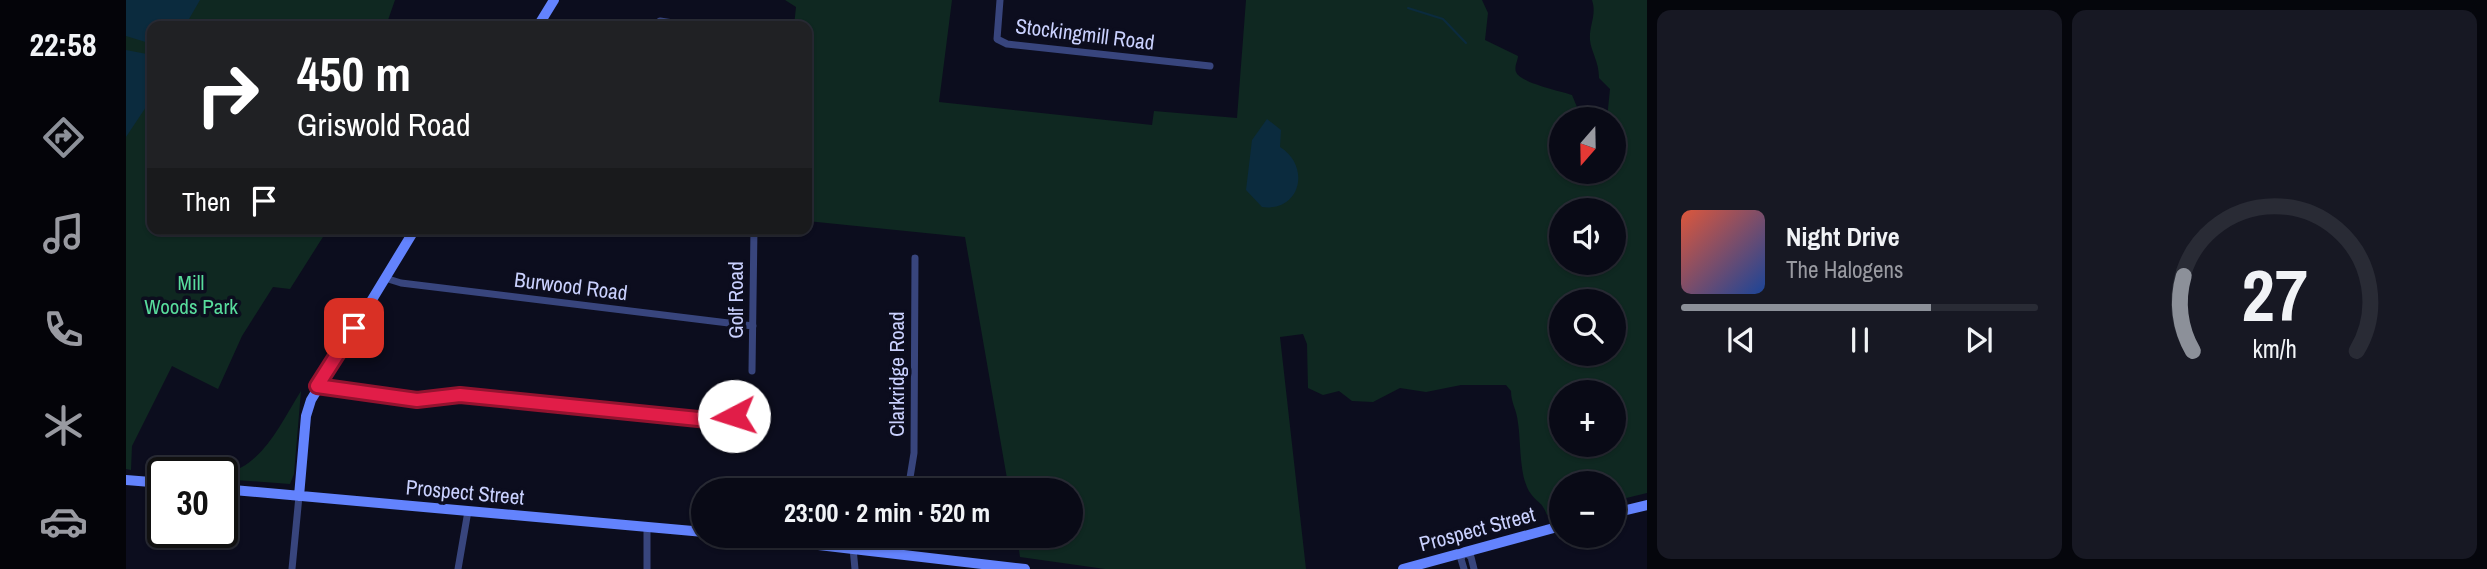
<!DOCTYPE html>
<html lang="en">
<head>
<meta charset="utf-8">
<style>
  :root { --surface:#090a16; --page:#171823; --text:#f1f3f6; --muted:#999aa1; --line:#292b35; --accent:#8c9099 }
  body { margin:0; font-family:"Archivo Narrow",sans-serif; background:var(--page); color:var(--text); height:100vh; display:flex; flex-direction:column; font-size:26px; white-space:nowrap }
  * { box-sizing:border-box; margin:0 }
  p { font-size:23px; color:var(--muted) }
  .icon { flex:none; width:38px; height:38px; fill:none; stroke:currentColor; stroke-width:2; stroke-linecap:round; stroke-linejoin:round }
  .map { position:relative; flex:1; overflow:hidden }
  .side { display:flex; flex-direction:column; gap:10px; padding:10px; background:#05060c; width:840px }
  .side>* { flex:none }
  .hud { position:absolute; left:21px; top:21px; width:665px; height:214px; border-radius:14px; box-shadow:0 2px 5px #0004,0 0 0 2px var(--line); background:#202124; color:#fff; overflow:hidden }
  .needle { width:46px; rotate:200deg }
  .fabs { position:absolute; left:1423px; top:107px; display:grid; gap:14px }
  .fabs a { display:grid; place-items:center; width:77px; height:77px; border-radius:50%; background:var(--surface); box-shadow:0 2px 5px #0004,0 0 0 2px var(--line); font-size:35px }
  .speed { position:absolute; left:21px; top:457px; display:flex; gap:14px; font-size:35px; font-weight:700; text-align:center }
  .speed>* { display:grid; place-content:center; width:91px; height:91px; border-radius:50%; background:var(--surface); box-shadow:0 2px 5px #0004,0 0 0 2px var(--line); line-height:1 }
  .speed .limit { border:4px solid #111; border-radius:10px; background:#fff; color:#111 }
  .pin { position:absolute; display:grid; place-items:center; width:60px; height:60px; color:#fff; margin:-30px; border-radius:14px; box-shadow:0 4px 10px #0006 }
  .me { position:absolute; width:77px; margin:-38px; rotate:265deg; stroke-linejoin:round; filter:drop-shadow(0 0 5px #0008) }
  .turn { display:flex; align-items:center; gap:24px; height:147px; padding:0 35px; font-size:32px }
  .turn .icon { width:91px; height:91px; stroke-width:2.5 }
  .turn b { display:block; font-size:49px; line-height:60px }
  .then { display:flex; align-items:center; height:66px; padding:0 35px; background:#0003; gap:14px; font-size:26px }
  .side .tile { flex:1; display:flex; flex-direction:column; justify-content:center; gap:10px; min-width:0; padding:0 24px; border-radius:14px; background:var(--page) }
  .side .dial { align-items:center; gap:0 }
  .dial svg { height:182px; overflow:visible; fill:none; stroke:var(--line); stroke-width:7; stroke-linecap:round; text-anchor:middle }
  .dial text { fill:var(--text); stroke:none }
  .song { display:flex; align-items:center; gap:21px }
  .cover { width:84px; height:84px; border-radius:10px; background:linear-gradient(135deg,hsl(10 70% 55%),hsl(220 70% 35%)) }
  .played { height:7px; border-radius:4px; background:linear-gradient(90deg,var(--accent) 70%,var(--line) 70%) }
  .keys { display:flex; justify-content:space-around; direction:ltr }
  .side .tiles { flex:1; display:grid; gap:10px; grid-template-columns:repeat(2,1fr) }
  .trip { position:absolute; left:565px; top:478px; width:392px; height:70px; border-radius:35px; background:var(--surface); box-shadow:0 2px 5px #0004,0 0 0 2px var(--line); font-weight:700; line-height:70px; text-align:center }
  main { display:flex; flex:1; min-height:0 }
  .tab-bar { display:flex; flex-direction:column; width:126px; justify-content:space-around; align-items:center; background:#040409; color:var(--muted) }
  .tab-bar .icon { width:49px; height:49px }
  .tab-bar .on { color:var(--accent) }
  .tab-bar b { font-size:32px; color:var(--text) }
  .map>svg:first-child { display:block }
  .green { fill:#0f2821; fill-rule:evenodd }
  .water { fill:#0b2b3e }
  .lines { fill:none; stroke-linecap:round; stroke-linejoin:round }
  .stream { stroke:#0b2b3e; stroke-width:2 }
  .street { stroke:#38457d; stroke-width:7 }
  .secondary { stroke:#6383fd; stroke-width:10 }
  .route-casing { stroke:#92132f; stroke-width:18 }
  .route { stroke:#e11d48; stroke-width:12 }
  .labels { text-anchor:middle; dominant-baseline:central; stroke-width:7; stroke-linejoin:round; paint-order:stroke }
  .street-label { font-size:21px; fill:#cad1fe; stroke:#0c0d1e }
  .park-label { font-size:21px; fill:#58dc9c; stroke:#0c0d1e }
</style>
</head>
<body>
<main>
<nav class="tab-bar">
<b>22:58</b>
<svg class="icon on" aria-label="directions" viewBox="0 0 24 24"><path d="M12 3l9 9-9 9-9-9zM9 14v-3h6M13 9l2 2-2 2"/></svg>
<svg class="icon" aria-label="music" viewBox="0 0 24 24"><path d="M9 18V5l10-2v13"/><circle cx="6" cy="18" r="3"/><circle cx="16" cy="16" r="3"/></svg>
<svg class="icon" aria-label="phone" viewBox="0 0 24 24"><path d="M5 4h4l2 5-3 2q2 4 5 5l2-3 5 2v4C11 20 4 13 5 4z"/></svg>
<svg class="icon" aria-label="climate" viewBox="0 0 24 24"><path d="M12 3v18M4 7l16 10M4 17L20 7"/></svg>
<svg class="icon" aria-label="car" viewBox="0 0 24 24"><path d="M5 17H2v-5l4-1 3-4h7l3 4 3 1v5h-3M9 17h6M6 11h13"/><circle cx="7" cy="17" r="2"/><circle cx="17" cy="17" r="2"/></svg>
</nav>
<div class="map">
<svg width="1521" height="569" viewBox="0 0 1521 569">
  <rect width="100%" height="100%" fill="#0c0d1e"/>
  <!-- green -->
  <path class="green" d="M0,0h269l-7,20 64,6h-300v203h176l-38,60 -17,-2 -31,49 -24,53 -46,-23 -40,80 -1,24 -5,-1z
    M659,0h167l-13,102 213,23 2,-14 83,7 9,-118h236l6,13 -3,27 33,16c0,4 -4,11 -2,16 4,11 45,19 56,23l10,24h-21v53h53v-53h-7l3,-30 -11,-11c0,-17 -8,-26 -9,-38 -1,-15 7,-25 2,-40h55v493l-33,8v-18h-53v29l-14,3c-6,-15 -9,-11 -16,-21 -12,-15 -10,-53 -13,-71 -1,-13 -7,-20 -7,-32l-5,-6h-45l-35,7 -26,-4 -27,14 -21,-1 -13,-10 -16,4 -15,-7 -1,-44 -4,-10 -23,3 26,232h-201l-85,-12 -3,-21h54v-46h-62l-44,-253 -158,-16v-195h-13l2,-19zM1435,210h53v52h-53zM1435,301h53v53h-53zM1435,392h53v52h-53z
    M175,391l-7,83 -4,10 -68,-5v-4c41,-9 58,-51 79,-84z"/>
  <!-- water -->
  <path class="water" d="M0,0h74l-15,26h-33v18l-26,-8z
    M0,50l26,5v43l-26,39z
    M1141,119l14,11 -1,17c31,19 21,65 -18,60l-16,-17 6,-50z"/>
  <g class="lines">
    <!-- stream -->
    <path class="stream" d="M1282,8l35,11 23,24"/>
    <!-- street -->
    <path class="street" d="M874,0l-3,39 10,5 203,22
      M528,26l6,-5 33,5
      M259,278l16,5 352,43
      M626,371l2,-142
      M192,387l99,13 43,-5 258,26 16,-5
      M782,490l6,-37 1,-195
      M521,527v42
      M727,548l2,21
      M1339,552l6,5 3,12
      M773,553l2,-17
      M166,569l7,-73
      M332,569l10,-58
      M1338,569l-3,-10 3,-7"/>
    <!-- secondary -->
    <path class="secondary" d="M412,26l16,-26
      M0,480l37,3
      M96,489l482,43
      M173,496l7,-80 5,-16 104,-171
      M1488,513l33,-8
      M615,536l284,33
      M1277,569l158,-43"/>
  </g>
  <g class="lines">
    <!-- route casing -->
    <g class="route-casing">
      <path id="route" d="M228,328l-37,58 100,14 43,-5 258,26 16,-5"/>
    </g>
    <!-- route -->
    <use href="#route" class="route"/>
  </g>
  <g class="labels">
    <!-- street labels -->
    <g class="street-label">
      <text transform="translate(959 34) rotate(7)">Stockingmill Road</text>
      <text transform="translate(445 286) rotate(7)">Burwood Road</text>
      <text transform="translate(609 300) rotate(-90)">Golf Road</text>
      <text transform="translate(770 374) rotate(-90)">Clarkridge Road</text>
      <text transform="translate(339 492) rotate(5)">Prospect Street</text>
      <text transform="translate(1351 529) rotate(-15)">Prospect Street</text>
    </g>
    <!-- park labels -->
    <g class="park-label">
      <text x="65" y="282">Mill<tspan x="65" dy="24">Woods Park</tspan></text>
    </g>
  </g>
</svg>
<div class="fabs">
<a><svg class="needle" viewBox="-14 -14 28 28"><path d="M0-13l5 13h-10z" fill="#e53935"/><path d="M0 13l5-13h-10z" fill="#999aa1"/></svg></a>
<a><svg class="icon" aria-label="sound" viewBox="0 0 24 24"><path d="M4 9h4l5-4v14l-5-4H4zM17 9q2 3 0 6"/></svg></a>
<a><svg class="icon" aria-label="search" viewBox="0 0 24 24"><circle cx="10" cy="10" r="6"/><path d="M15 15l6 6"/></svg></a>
<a>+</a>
<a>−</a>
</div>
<div class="speed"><div class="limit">30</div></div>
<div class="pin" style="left:228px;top:328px;background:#d93025"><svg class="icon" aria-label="arrive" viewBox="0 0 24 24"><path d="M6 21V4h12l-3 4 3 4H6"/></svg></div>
<svg class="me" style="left:608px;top:416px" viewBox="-20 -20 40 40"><circle r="19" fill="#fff"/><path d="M0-13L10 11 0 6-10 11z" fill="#e11d48"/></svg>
<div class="trip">23:00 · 2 min · 520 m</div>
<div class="hud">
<div class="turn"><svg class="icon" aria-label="right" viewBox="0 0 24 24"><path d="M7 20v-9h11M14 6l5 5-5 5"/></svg><div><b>450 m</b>Griswold Road</div></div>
<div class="then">Then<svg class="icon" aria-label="arrive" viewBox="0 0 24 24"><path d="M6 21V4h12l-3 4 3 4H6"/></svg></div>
</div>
</div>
<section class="side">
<div class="tiles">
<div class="tile">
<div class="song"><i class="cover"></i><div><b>Night Drive</b><p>The Halogens</p></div></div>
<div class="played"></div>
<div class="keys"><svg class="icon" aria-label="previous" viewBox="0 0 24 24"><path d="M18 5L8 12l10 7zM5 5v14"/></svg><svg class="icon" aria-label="pause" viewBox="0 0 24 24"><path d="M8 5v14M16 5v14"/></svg><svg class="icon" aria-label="next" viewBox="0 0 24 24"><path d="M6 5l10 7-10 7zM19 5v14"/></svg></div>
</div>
<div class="tile dial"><svg viewBox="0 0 100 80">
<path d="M14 69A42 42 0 1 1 86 69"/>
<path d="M14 69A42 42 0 0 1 10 36" stroke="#8c9099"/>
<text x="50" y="56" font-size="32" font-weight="700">27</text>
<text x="50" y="72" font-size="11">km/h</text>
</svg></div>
</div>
</section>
</main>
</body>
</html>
